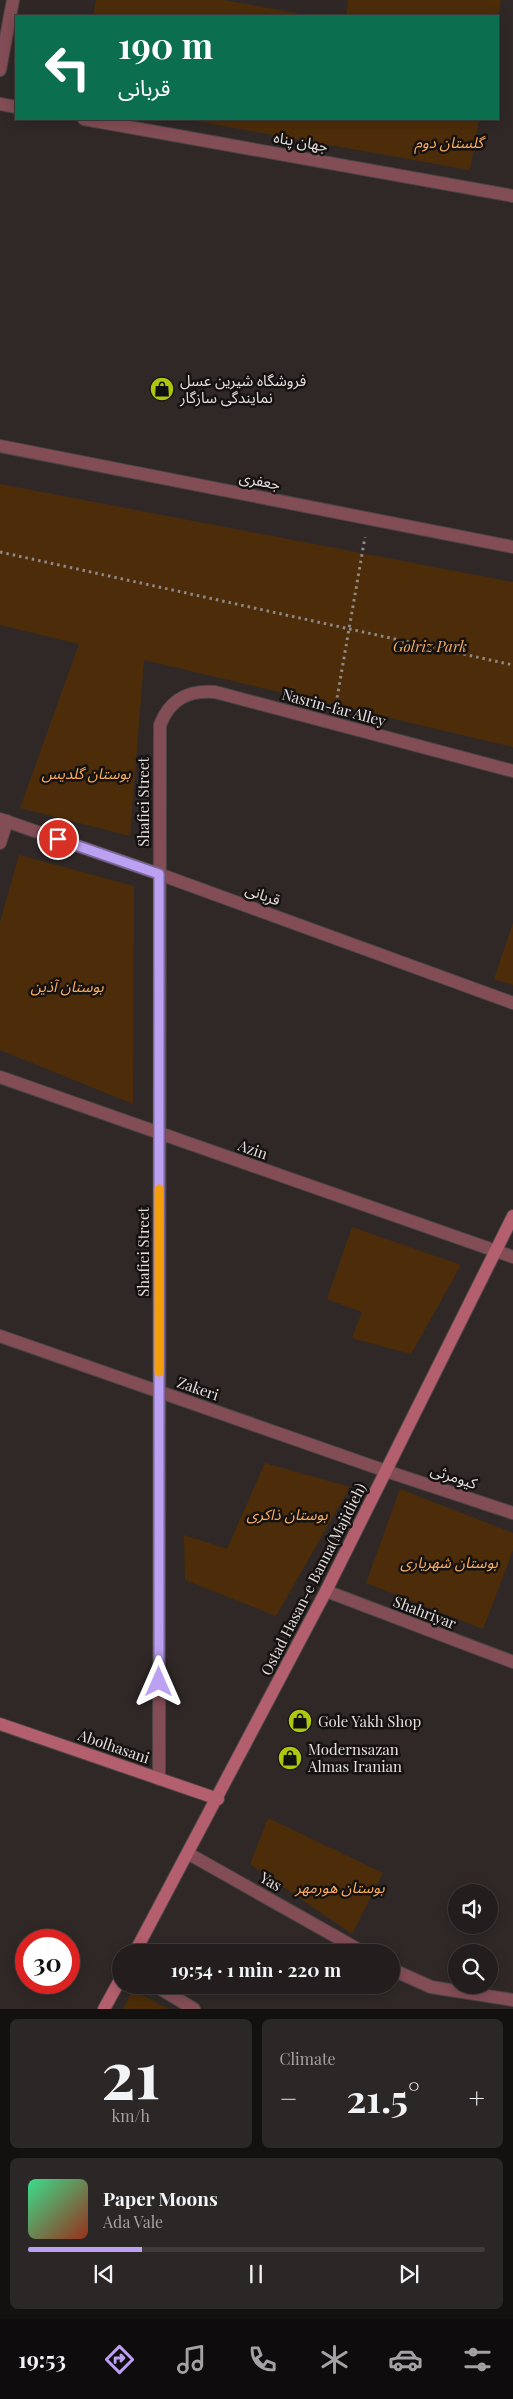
<!DOCTYPE html>
<html lang="en">
<head>
<meta charset="utf-8">
<style>
  :root { --surface:#231e1d; --page:#2b2726; --text:#f1f3f6; --muted:#a3a2a4; --line:#403c3b; --accent:#bca0f2 }
  body { margin:0; font-family:"Playfair Display","Noto Sans Arabic",serif; background:var(--page); color:var(--text); height:100vh; display:flex; flex-direction:column; font-size:19px; white-space:nowrap }
  * { box-sizing:border-box; margin:0 }
  p { font-size:16px; color:var(--muted) }
  .icon { flex:none; width:28px; height:28px; fill:none; stroke:currentColor; stroke-width:2; stroke-linecap:round; stroke-linejoin:round }
  .map { position:relative; height:2009px; overflow:hidden }
  .drawer { display:flex; flex-direction:column; gap:10px; padding:10px; background:#131010; flex:1 }
  .drawer>* { flex:none }
  .hud { position:absolute; left:15px; top:15px; width:484px; height:105px; border-radius:0px; box-shadow:0 2px 12px #0003,0 0 0 1px var(--line); background:#0b6e4f; color:#fff; overflow:hidden }
  .buttons { position:absolute; left:448px; top:1884px; display:grid; gap:10px }
  .buttons a { display:grid; place-items:center; width:50px; height:50px; border-radius:50%; background:var(--surface); box-shadow:0 2px 12px #0003,0 0 0 1px var(--line); font-size:25px }
  .speed { position:absolute; left:15px; top:1929px; display:flex; gap:10px; font-size:25px; font-weight:700; text-align:center }
  .speed>* { display:grid; place-content:center; width:65px; height:65px; border-radius:50%; background:var(--surface); box-shadow:0 2px 12px #0003,0 0 0 1px var(--line); line-height:1 }
  .speed .limit { border:8px solid #d22; background:#fff; color:#111 }
  .pin { position:absolute; display:grid; place-items:center; width:42px; height:42px; color:#fff; margin:-21px; border:2px solid #fff; border-radius:50%; box-shadow:0 1px 5px #0007 }
  .me { position:absolute; width:55px; margin:-28px; rotate:0deg; stroke-linejoin:round; filter:drop-shadow(0 0 4px #0008) }
  .turn { display:flex; align-items:center; gap:18px; height:105px; padding:0 20px; font-size:22px }
  .turn .icon { width:65px; height:65px; stroke-width:2.5 }
  .turn b { display:block; font-size:35px; line-height:42px }
  .big { font-size:38px; font-weight:700; line-height:1.1 }
  .drawer .card { flex:1; display:flex; flex-direction:column; justify-content:center; gap:8px; min-width:0; padding:0 18px; border-radius:8px; background:var(--page) }
  .drawer .dial { align-items:center; gap:0 }
  .dial b { font-size:65px; line-height:1 }
  .song { display:flex; align-items:center; gap:15px }
  .cover { width:60px; height:60px; border-radius:8px; background:linear-gradient(135deg,hsl(150 70% 55%),hsl(10 70% 35%)) }
  .played { height:5px; border-radius:2px; background:linear-gradient(90deg,var(--accent) 25%,var(--line) 25%) }
  .keys { display:flex; justify-content:space-around; direction:ltr }
  .heat { display:flex; justify-content:space-between; align-items:center; font-size:28px; direction:ltr }
  .drawer .tiles { flex:1; display:grid; gap:10px; grid-template-columns:1fr 1fr }
  .card:last-child { grid-column:span 2 }
  .trip { position:absolute; left:112px; top:1944px; width:288px; height:50px; border-radius:25px; background:var(--surface); box-shadow:0 2px 12px #0003,0 0 0 1px var(--line); font-weight:700; line-height:50px; text-align:center }
  .tab-bar { display:flex; height:80px; justify-content:space-around; align-items:center; background:#0e0c0c; color:var(--muted) }
  .tab-bar .icon { width:35px; height:35px }
  .tab-bar .on { color:var(--accent) }
  .tab-bar b { font-size:22px; color:var(--text) }
  .map>svg:first-child { display:block }
  .green { fill:#4d2d09 }
  .lines { fill:none; stroke-linecap:round; stroke-linejoin:round }
  .minor-casing { stroke:#4c4544; stroke-width:14 }
  .secondary-casing { stroke:#4c4544; stroke-width:14 }
  .path { stroke:#8e8887; stroke-width:3; stroke-dasharray:2.5 4; stroke-linecap:butt }
  .minor { stroke:#834d56; stroke-width:12 }
  .secondary { stroke:#b45f6e; stroke-width:12 }
  .route-casing { stroke:#7a689d; stroke-width:12 }
  .route { stroke:#bca0f2; stroke-width:9 }
  .slow { stroke:#f59e0b; stroke-width:9 }
  .labels { text-anchor:middle; dominant-baseline:central; stroke-width:5; stroke-linejoin:round; paint-order:stroke }
  .street-label { font-size:15px; fill:#e4dfde; stroke:#151211 }
  .park-label { font-size:15px; font-style:italic; fill:#faac5d; stroke:#151211 }
  .poi-label { font-size:15px; fill:#e4dfde; stroke:#151211; text-anchor:start }
</style>
</head>
<body>
<div class="map">
<svg width="513" height="2009" viewBox="0 0 513 2009">
  <rect width="100%" height="100%" fill="#2f2827"/>
  <!-- green -->
  <path class="green" d="M96,0h127l91,16h-221z
    M348,0h153l-3,17 -152,-1z
    M184,119h295l-9,51z
    M0,484l513,98v165l-369,-87 -14,176 -110,-28 59,-164 -79,-19z
    M19,855l115,31 -1,218 -133,-54v-128z
    M513,923v62l-19,-6z
    M352,1227l109,38 -50,89 -59,-16 10,-26 -35,-13z
    M265,1463l85,24 -74,129 -91,-36 -1,-45 43,14z
    M400,1489l113,44v17l-30,79 -117,-46z
    M268,1818l115,55 -31,61 -102,-70z
    M133,1990l35,19h-45z"/>
  <g class="lines">
    <!-- minor casing -->
    <g class="minor-casing">
      <path id="minor" d="M0,70l13,-70
        M0,104l16,3
        M84,119l429,77
        M0,446l513,101
        M0,819l159,55 354,129
        M0,843l7,-22
        M0,1077l513,180
        M0,1336l386,135 127,42
        M326,1591l187,71
        M159,1779l1,-1054c10,-26 28,-35 55,-33l298,79
        M189,1854l174,98
        M391,1969l40,18 82,13
        M154,1985l40,24"/>
    </g>
    <!-- secondary casing -->
    <g class="secondary-casing">
      <path id="secondary" d="M0,1724l218,75
        M135,1952l191,-361 187,-375
        M104,2009l17,-31"/>
    </g>
    <!-- path -->
    <path class="path" d="M0,552l513,113
      M336,704l29,-167"/>
    <!-- minor -->
    <use href="#minor" class="minor"/>
    <!-- secondary -->
    <use href="#secondary" class="secondary"/>
  </g>
  <g class="lines">
    <!-- route casing -->
    <g class="route-casing">
      <path id="route" d="M58,839l101,35v808"/>
    </g>
    <!-- route -->
    <use href="#route" class="route"/>
    <!-- slow -->
    <path class="slow" d="M159,1189v183"/>
  </g>
  <!-- icons -->
  <defs>
    <g id="shop-disc" transform="scale(1.25)"><circle r="9.5" fill="#adc60e" stroke="#151211"/><path d="M-5-2.5h2.3a2.7 3.5 0 0 1 5.4 0H5L5.5 6h-11ZM-1.5-2.5h3a1.5 2.3 0 0 0-3 0Z" fill="#111"/></g>
  </defs>
  <g fill-rule="evenodd">
    <use href="#shop-disc" x="162" y="389"/>
    <use href="#shop-disc" x="300" y="1721"/>
    <use href="#shop-disc" x="290" y="1758"/>
  </g>
  <g class="labels">
    <!-- street labels -->
    <g class="street-label">
      <text transform="translate(301 141) rotate(10)">جهان پناه</text>
      <text transform="translate(260 480) rotate(11)">جعفری</text>
      <text transform="translate(334 707) rotate(15)">Nasrin-far Alley</text>
      <text transform="translate(143 802) rotate(-90)">Shafiei Street</text>
      <text transform="translate(263 894) rotate(20)">قربانی</text>
      <text transform="translate(253 1149) rotate(19)">Azin</text>
      <text transform="translate(143 1252) rotate(-90)">Shafiei Street</text>
      <text transform="translate(198 1388) rotate(19)">Zakeri</text>
      <text transform="translate(454 1476) rotate(18)">کیومرثی</text>
      <text transform="translate(313 1579) rotate(-63)">Ostad Hasan-e Banna(Majidieh)</text>
      <text transform="translate(425 1612) rotate(21)">Shahriyar</text>
      <text transform="translate(114 1746) rotate(19)">Abolhasani</text>
      <text transform="translate(271 1881) rotate(30)">Yas</text>
    </g>
    <!-- park labels -->
    <g class="park-label">
      <text x="449" y="142">گلستان دوم</text>
      <text x="430" y="646">Golriz Park</text>
      <text x="86" y="773">بوستان گلدیس</text>
      <text x="67" y="986">بوستان آذین</text>
      <text x="287" y="1514">بوستان ذاکری</text>
      <text x="449" y="1562">بوستان شهریاری</text>
      <text x="340" y="1887">بوستان هورمهر</text>
    </g>
    <!-- poi labels -->
    <g class="poi-label">
      <text x="180" y="380">فروشگاه شیرین عسل<tspan x="180" dy="17">نمایندگی سازگار</tspan></text>
      <text x="318" y="1721">Gole Yakh Shop</text>
      <text x="308" y="1749">Modernsazan<tspan x="308" dy="17">Almas Iranian</tspan></text>
    </g>
  </g>
</svg>
<div class="buttons">
<a><svg class="icon" aria-label="sound" viewBox="0 0 24 24"><path d="M4 9h4l5-4v14l-5-4H4zM17 9q2 3 0 6"/></svg></a>
<a><svg class="icon" aria-label="search" viewBox="0 0 24 24"><circle cx="10" cy="10" r="6"/><path d="M15 15l6 6"/></svg></a>
</div>
<div class="speed"><div class="limit">30</div></div>
<div class="pin" style="left:58px;top:839px;background:#d93025"><svg class="icon" aria-label="arrive" viewBox="0 0 24 24"><path d="M6 21V4h12l-3 4 3 4H6"/></svg></div>
<svg class="me" style="left:159px;top:1682px" viewBox="-20 -20 40 40"><path d="M0-17L14 15 0 8-14 15z" fill="#bca0f2" stroke="#fff" stroke-width="4"/></svg>
<div class="trip">19:54 · 1 min · 220 m</div>
<div class="hud">
<div class="turn"><svg class="icon" aria-label="left" viewBox="0 0 24 24"><path d="M17 20v-9H6M10 6l-5 5 5 5"/></svg><div><b>190 m</b>قربانی</div></div>
</div>
</div>
<section class="drawer">
<div class="tiles">
<div class="card dial"><b>21</b><p>km/h</p></div>
<div class="card"><p>Climate</p>
<div class="heat"><a>−</a><b class="big">21.5°</b><a>+</a></div>
</div>
<div class="card">
<div class="song"><i class="cover"></i><div><b>Paper Moons</b><p>Ada Vale</p></div></div>
<div class="played"></div>
<div class="keys"><svg class="icon" aria-label="previous" viewBox="0 0 24 24"><path d="M18 5L8 12l10 7zM5 5v14"/></svg><svg class="icon" aria-label="pause" viewBox="0 0 24 24"><path d="M8 5v14M16 5v14"/></svg><svg class="icon" aria-label="next" viewBox="0 0 24 24"><path d="M6 5l10 7-10 7zM19 5v14"/></svg></div>
</div>
</div>
</section>
<nav class="tab-bar">
<b>19:53</b>
<svg class="icon on" aria-label="directions" viewBox="0 0 24 24"><path d="M12 3l9 9-9 9-9-9zM9 14v-3h6M13 9l2 2-2 2"/></svg>
<svg class="icon" aria-label="music" viewBox="0 0 24 24"><path d="M9 18V5l10-2v13"/><circle cx="6" cy="18" r="3"/><circle cx="16" cy="16" r="3"/></svg>
<svg class="icon" aria-label="phone" viewBox="0 0 24 24"><path d="M5 4h4l2 5-3 2q2 4 5 5l2-3 5 2v4C11 20 4 13 5 4z"/></svg>
<svg class="icon" aria-label="climate" viewBox="0 0 24 24"><path d="M12 3v18M4 7l16 10M4 17L20 7"/></svg>
<svg class="icon" aria-label="car" viewBox="0 0 24 24"><path d="M5 17H2v-5l4-1 3-4h7l3 4 3 1v5h-3M9 17h6M6 11h13"/><circle cx="7" cy="17" r="2"/><circle cx="17" cy="17" r="2"/></svg>
<svg class="icon" aria-label="filters" viewBox="0 0 24 24"><path d="M4 7h16M4 17h16"/><circle cx="9" cy="7" r="2"/><circle cx="15" cy="17" r="2"/></svg>
</nav>
</body>
</html>
